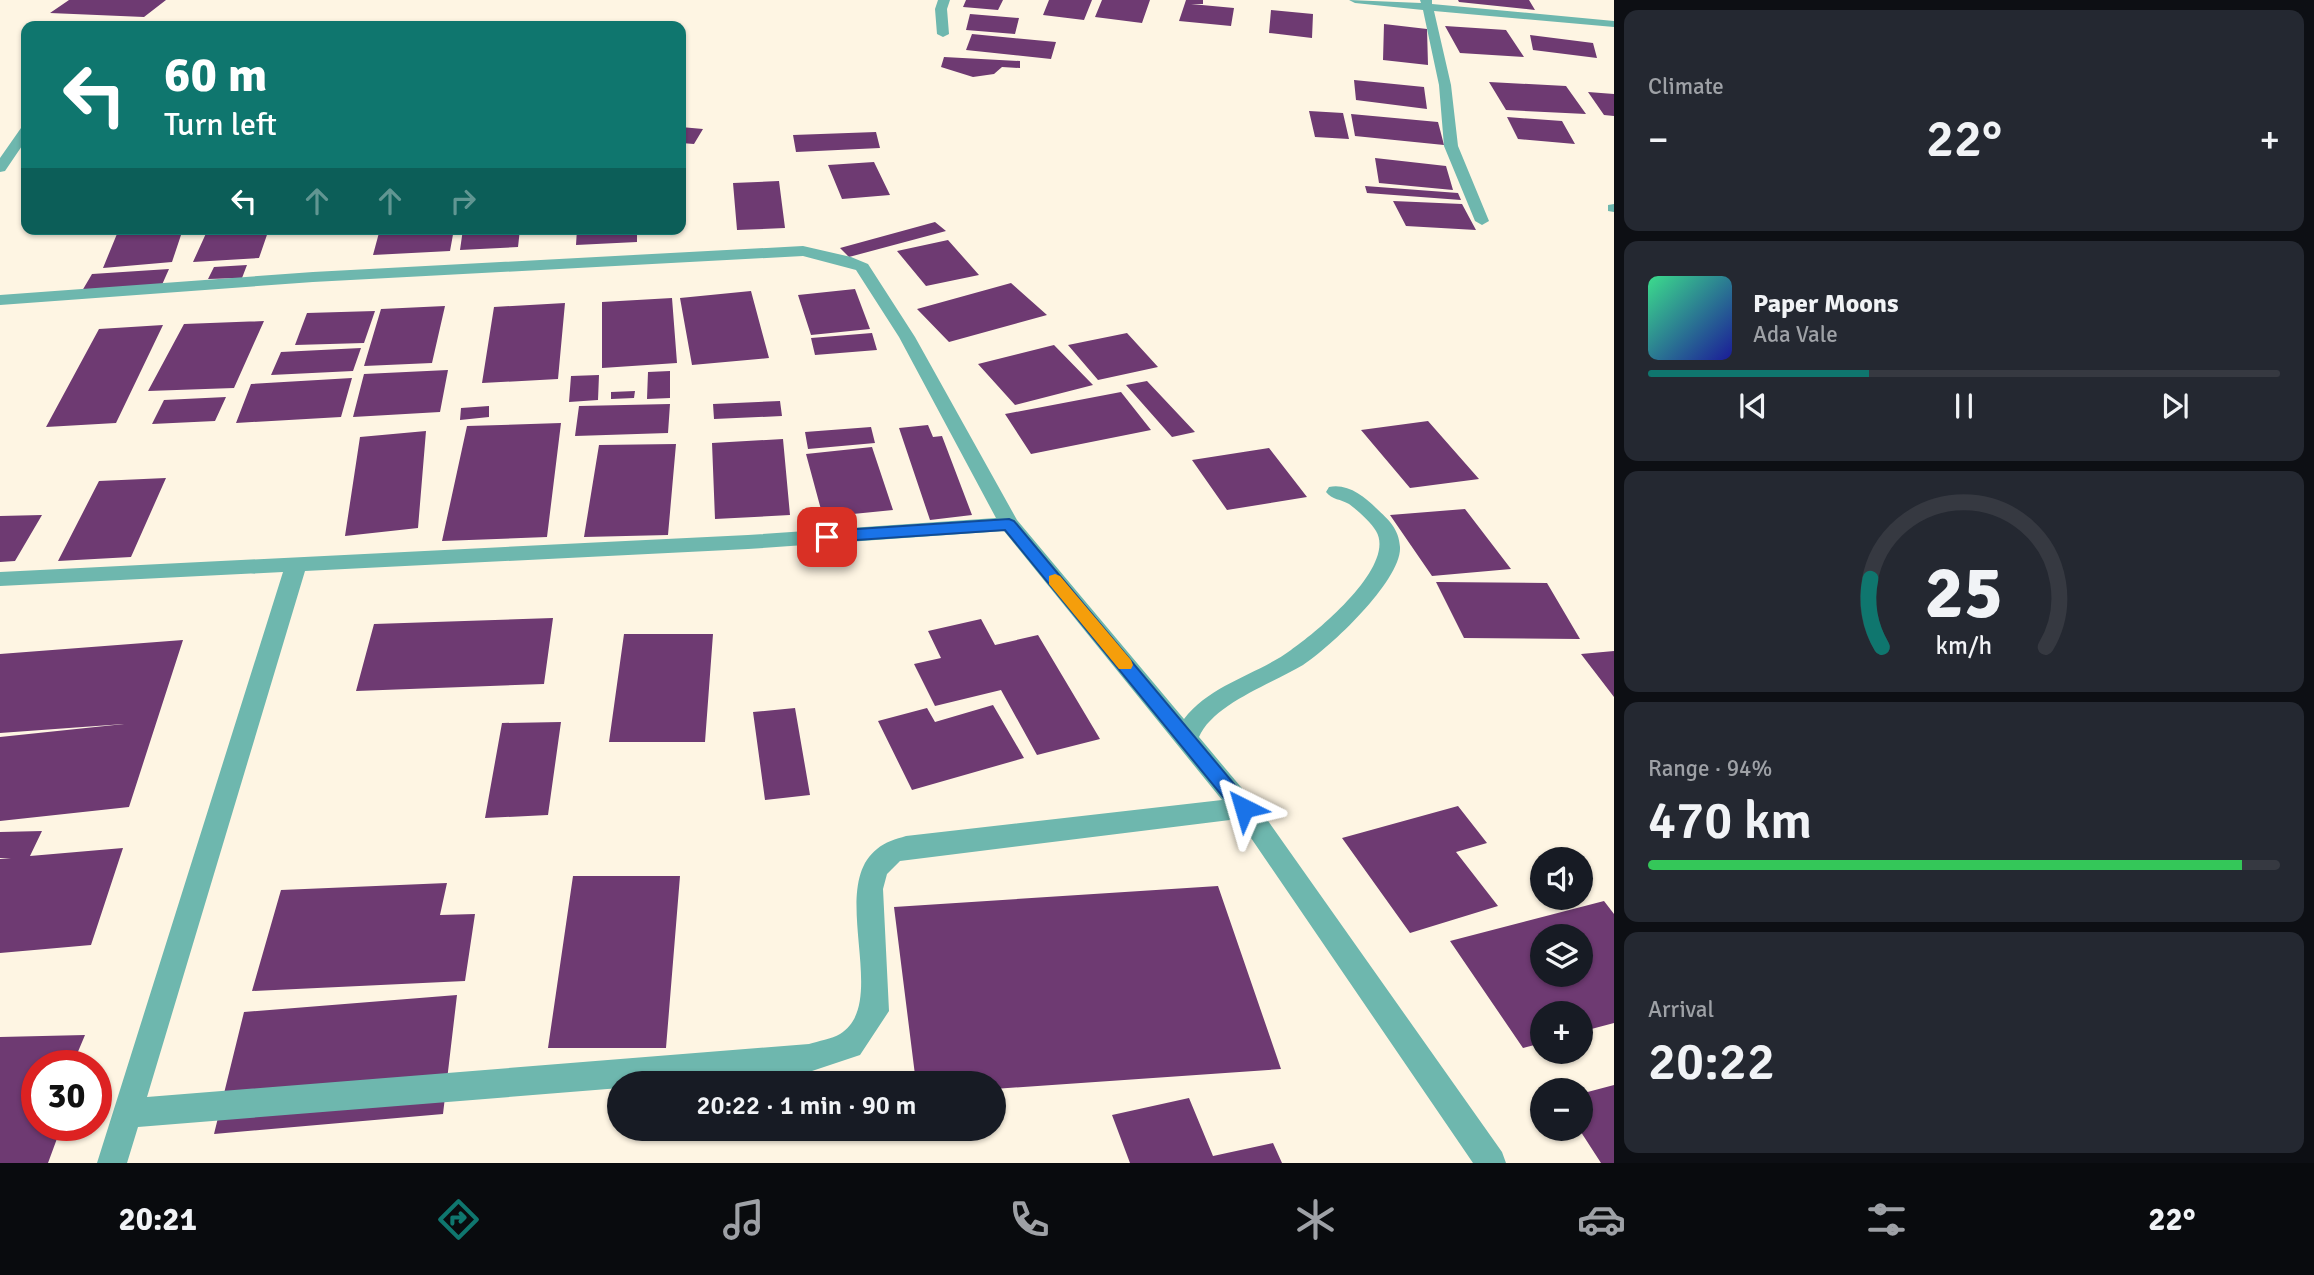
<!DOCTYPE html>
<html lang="en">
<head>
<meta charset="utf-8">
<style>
  :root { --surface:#171b24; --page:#242831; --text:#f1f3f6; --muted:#9ea1a6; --line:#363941; --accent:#0f766e }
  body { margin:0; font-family:Signika,sans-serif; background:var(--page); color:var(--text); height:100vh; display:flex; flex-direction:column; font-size:26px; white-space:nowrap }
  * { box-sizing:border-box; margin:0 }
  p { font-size:23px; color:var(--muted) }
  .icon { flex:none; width:38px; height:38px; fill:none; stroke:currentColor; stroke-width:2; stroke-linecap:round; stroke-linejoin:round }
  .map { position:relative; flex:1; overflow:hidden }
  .details { display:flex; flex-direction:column; gap:10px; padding:10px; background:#0d0f14; width:700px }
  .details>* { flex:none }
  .top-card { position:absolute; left:21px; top:21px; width:665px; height:214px; border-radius:14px; box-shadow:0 2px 5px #0004; background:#0f766e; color:#fff; overflow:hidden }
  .controls { position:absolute; left:1530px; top:847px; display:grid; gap:14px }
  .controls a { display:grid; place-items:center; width:63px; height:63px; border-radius:50%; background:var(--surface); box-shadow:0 2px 5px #0004; font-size:35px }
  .speed { position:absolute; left:21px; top:1050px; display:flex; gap:14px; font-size:35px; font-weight:700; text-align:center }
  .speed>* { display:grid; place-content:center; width:91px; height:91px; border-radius:50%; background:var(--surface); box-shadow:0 2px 5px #0004; line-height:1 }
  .speed .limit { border:10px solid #d22; background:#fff; color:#111 }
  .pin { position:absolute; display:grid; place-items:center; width:60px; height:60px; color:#fff; margin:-30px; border-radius:14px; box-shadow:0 4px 10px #0006 }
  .me { position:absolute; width:77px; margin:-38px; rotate:320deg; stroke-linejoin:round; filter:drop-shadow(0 0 5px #0008) }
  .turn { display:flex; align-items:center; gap:24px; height:147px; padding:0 28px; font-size:32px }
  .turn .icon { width:91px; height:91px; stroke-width:2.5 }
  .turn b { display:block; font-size:49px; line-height:60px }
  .lanes { display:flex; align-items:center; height:66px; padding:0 28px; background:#0003; justify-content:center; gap:35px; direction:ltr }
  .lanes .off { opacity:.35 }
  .big { font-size:52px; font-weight:600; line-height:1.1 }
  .details .tile { flex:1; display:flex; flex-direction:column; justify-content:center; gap:10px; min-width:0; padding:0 24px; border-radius:14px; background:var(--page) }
  .details .dial { align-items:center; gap:0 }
  .dial svg { height:182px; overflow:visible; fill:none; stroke:var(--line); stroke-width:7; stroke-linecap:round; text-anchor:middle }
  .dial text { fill:var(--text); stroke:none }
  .song { display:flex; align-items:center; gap:21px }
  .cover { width:84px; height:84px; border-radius:10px; background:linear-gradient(135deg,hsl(150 70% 55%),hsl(240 70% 35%)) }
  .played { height:7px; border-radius:4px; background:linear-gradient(90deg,var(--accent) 35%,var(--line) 35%) }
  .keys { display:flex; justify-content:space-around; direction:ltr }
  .heat { display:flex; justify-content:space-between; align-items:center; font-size:38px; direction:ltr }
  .charge { height:10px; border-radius:5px; background:linear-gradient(90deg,#34c759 94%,var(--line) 0) }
  .trip { position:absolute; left:607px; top:1071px; width:399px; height:70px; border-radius:35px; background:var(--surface); box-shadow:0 2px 5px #0004; font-weight:600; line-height:70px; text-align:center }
  .dock { display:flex; height:112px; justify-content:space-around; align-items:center; background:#090b0e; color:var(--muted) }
  .dock .icon { width:49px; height:49px }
  .dock .selected { color:var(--accent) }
  .dock b { font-size:32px; color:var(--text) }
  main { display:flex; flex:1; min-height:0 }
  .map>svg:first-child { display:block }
  .building { fill:#6e3a72; fill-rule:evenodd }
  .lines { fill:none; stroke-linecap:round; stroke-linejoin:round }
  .minor { fill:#6eb7ae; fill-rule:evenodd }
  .route { fill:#1a73e8; stroke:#114b97; stroke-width:2 }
  .slow { fill:#f59e0b }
</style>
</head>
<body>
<main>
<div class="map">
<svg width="1614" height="1163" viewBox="0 0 1614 1163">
  <rect width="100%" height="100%" fill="#fef5e3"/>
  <!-- building -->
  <path class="building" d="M69,0h97l-22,17 -94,-4z
    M966,0h37l-5,10 -35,-3z
    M1049,0h43l-8,20 -41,-5z
    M1102,0h48l-8,23 -47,-6z
    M1186,0h17v4h-12l43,4 -3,18 -52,-5z
    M1458,0h71l6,10 -76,-8z
    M1271,10l42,4 -1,24 -43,-5z
    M970,14l49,4 -4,16 -49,-4z
    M1384,24l43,5 1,36 -45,-5z
    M1445,26l61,4 18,27 -64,-4z
    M972,34l84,8 -5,17 -85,-9z
    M1530,35l63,8 4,15 -64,-8z
    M944,57l76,4v7l-18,-1 -8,7 -21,3 -32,-10z
    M1354,80l70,7 3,22 -71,-9z
    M1489,82l77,4 20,28 -80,-4z
    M1588,92l26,2v22l-10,-1z
    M1309,111l34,2 6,26 -34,-2z
    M1351,114l87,8 6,23 -89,-9z
    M1507,117l55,4 13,23 -57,-5z
    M681,127l22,2 -9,15 -13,-1z
    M876,132l4,16 -84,4 -3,-17z
    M1375,158l71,8 7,24 -74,-7z
    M874,162l16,33 -48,4 -14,-34z
    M779,181l6,47 -48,2 -4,-47z
    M1365,186l93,7 3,7 -94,-7z
    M1393,201l69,3 14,26 -70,-4z
    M935,222l11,9 -97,26 -9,-9z
    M119,229h64l-11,33 -69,6z
    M208,229h61l-10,29 -66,4z
    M380,229h74l-4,22 -77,4z
    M463,229h57l-2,18 -58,3z
    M577,229h60v13l-61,3z
    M948,240l31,35 -53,11 -29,-35z
    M247,265l-5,13 -34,1 6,-12z
    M169,269l-8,18 -79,4 10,-17z
    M1011,283l36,32 -98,27 -32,-33z
    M855,289l15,40 -59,6 -13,-40z
    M751,291l18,67 -77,7 -12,-67z
    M672,298l5,65 -75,5v-66z
    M565,303l-7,76 -76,4 12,-76z
    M445,306l-13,57 -68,3 17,-57z
    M375,311l-11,32 -69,2 12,-32z
    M264,321l-30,67 -86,3 36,-67z
    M163,325l-47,98 -70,4 53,-98z
    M872,333l5,17 -62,5 -4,-17z
    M1127,333l31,34 -60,13 -30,-35z
    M1054,345l39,40 -78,20 -37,-41z
    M361,348l-8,23 -82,4 10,-23z
    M448,370l-8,42 -87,5 11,-43z
    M670,371v27l-23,1 1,-27z
    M599,375l-1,25 -29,2 2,-26z
    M352,378l-11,39 -105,6 15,-39z
    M1147,381l48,51 -23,5 -46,-52z
    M635,391l-1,7 -23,1v-7z
    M1121,392l30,38 -120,24 -26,-40z
    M226,397l-11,24 -63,3 12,-24z
    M780,401l2,15 -68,3 -1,-15z
    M670,404l-2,29 -93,3 4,-30z
    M489,406v11l-29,3 1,-12z
    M1428,421l51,58 -69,9 -49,-58z
    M561,423l-14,114 -105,4 25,-115z
    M928,425l5,12 9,-1 30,79 -42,5 -31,-92z
    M871,427l4,16 -67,6 -3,-17z
    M426,431l-8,97 -73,8 15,-99z
    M783,439l7,76 -75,4 -3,-76z
    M676,444l-8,91 -84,2 15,-92z
    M872,447l21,63 -70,7 -17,-63z
    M1269,448l38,49 -80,13 -35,-50z
    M166,478l-35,79 -73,4 41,-80z
    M1465,509l46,60 -79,7 -42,-61z
    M42,515l-27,46 -15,1v-46z
    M1436,582l111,1 33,56 -116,-1z
    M553,618l-9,66 -188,7 18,-67z
    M981,619l14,26 43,-10 62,104 -63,16 -36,-65 -66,16 -21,-42 27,-6 -13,-27z
    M624,634h89l-8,108h-96z
    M183,640l-54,167 -129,14v-84l124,-13 -124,9v-79z
    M1614,651v46l-33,-43z
    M993,705l31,53 -112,32 -34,-69 49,-13 8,14z
    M795,708l15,87 -45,5 -12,-88z
    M561,722l-13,93 -63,3 17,-95z
    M1458,806l29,37 -31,9 42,54 -88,27 -68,-95z
    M42,831l-12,25 93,-8 -32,97 -91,8v-94l11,-1h-11v-26z
    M573,876h107l-14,172h-118z
    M447,883l-7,32 35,-1 -10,67 -213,10 29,-101z
    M1218,886l63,183 -287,20v-6h-78l-22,-176z
    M1604,901l10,13v109l-34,9v-19h-38v30l-19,5 -73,-107zM1542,936h38v39h-38z
    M457,995l-14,119 -229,20 30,-122z
    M85,1035l-13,31h-35v59h25l-14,38h-48v-126z
    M1614,1085v78h-13l-22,-34 1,-35z
    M1189,1098l24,58 60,-13 9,20h-152l-18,-48z"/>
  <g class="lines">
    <!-- minor -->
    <path class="minor" d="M938,0h12l-3,9 2,25 -6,3 -6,-3 -2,-25z
      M1349,0l72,3 -1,-3h12v4l182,17v6l-180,-16 17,74 7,61 31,75 -7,4 -7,-4 -31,-75 -5,-61 -16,-75 -68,-7z
      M26,127v13l-21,31 -5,1v-14l21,-30z
      M1614,204v8l-6,-1v-6z
      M803,246l48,11 17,7 47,73 102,183 167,199c27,-35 73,-44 107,-69 26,-18 106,-84 85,-119 -5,-9 -19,-21 -27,-27 -8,-5 -17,-4 -23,-12l3,-5c18,-4 35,9 47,21 13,12 23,21 24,39 2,33 -70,101 -97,118 -30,18 -90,39 -104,72l62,74 241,341 4,11h-33l-235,-344 -338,42 -13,13 -4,15 6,122 -29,44 -51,17 -133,11h-56v5l-482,39 -11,36h-30l186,-591 -283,14v-14l748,-37 248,-17 -97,-181 -43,-67 -53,-14 -490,26 -313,23v-10l313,-23zM1004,531l218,269 -316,36c-10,3 -21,6 -29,13 -50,39 14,154 -37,185 -8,5 -22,7 -31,10l-662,53 158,-526 443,-22z"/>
  </g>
  <!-- route -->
  <path class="route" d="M1009,519l5,2 236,282 3,5 -3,6h-13l-232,-284 -178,12 -8,-5 8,-6z"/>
  <!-- slow -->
  <path class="slow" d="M1055,574l5,2 71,84 2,5 -2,4h-12l-70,-85v-8z"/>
</svg>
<div class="controls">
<a><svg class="icon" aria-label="sound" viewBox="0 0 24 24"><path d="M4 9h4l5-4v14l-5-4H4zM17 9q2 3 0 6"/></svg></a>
<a><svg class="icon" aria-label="layers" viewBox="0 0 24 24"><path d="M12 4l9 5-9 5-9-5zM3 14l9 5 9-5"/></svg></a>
<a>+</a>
<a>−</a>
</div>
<div class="speed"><div class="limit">30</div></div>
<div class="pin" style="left:827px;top:537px;background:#d93025"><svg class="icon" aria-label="arrive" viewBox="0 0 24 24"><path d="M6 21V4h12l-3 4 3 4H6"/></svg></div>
<svg class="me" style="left:1244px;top:808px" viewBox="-20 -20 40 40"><path d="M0-17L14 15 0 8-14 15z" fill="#1a73e8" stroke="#fff" stroke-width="4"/></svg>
<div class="trip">20:22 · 1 min · 90 m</div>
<div class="top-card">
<div class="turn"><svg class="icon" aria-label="left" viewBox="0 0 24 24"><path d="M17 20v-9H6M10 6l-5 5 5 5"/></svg><div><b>60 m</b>Turn left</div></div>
<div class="lanes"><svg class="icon" aria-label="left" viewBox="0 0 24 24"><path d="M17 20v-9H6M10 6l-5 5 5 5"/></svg><svg class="icon off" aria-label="ahead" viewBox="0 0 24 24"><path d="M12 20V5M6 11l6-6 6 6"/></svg><svg class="icon off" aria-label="ahead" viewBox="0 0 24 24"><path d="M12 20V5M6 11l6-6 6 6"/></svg><svg class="icon off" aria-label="right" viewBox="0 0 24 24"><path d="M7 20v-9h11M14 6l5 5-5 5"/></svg></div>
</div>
</div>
<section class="details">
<div class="tile"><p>Climate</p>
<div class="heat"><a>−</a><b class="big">22°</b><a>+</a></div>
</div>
<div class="tile">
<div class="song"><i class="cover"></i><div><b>Paper Moons</b><p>Ada Vale</p></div></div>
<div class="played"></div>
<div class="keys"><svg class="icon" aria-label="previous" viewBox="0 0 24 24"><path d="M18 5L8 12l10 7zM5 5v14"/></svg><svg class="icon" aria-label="pause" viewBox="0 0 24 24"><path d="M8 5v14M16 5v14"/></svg><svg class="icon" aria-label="next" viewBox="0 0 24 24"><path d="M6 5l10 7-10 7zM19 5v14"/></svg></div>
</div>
<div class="tile dial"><svg viewBox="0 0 100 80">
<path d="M14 69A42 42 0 1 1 86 69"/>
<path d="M14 69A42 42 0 0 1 9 39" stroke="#0f766e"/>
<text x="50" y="56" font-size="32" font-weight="700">25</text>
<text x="50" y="72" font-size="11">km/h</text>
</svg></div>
<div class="tile"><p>Range · 94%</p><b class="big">470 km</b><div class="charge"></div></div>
<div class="tile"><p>Arrival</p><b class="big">20:22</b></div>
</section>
</main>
<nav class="dock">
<b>20:21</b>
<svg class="icon selected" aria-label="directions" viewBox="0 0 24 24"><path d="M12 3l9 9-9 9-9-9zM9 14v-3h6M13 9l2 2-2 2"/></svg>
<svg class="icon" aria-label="music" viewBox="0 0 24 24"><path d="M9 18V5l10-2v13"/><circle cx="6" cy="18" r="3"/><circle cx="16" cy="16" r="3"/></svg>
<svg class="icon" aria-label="phone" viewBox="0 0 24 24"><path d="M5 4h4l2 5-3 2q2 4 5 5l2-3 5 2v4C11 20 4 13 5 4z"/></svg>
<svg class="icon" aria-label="climate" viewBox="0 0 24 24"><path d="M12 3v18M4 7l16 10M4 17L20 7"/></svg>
<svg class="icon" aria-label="car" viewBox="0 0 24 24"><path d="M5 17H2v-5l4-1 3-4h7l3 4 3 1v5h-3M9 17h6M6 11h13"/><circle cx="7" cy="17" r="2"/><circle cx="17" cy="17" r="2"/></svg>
<svg class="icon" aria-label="filters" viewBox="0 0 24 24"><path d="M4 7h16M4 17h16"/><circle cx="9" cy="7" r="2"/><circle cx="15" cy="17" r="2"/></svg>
<b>22°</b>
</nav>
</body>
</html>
